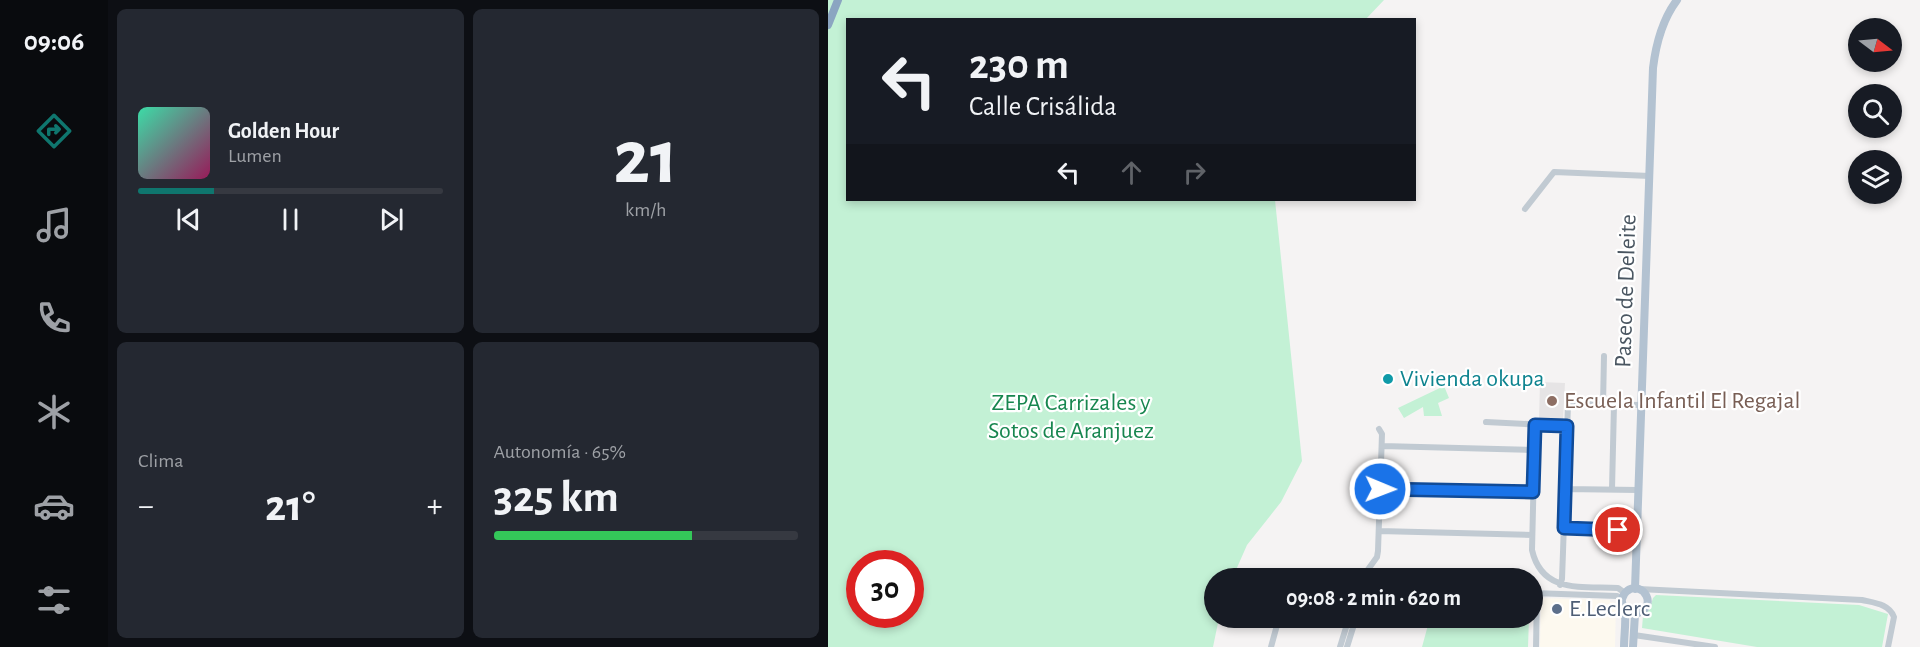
<!DOCTYPE html>
<html lang="es">
<head>
<meta charset="utf-8">
<style>
  :root { --surface:#171b24; --page:#242831; --text:#f1f3f6; --muted:#9ea1a6; --line:#363941; --accent:#0f766e }
  body { margin:0; font-family:"Alegreya Sans",sans-serif; background:var(--page); color:var(--text); height:100vh; display:flex; flex-direction:column; font-size:22px; white-space:nowrap }
  * { box-sizing:border-box; margin:0 }
  p { font-size:20px; color:var(--muted) }
  .icon { flex:none; width:33px; height:33px; fill:none; stroke:currentColor; stroke-width:2; stroke-linecap:round; stroke-linejoin:round }
  .map { position:relative; flex:1; overflow:hidden }
  .sheet { display:flex; flex-direction:column; gap:9px; padding:9px; background:#0d0f14; width:720px }
  .sheet>* { flex:none }
  .guide { position:absolute; left:18px; top:18px; width:570px; height:183px; border-radius:0px; box-shadow:0 3px 9px #0003; background:#171b24; color:var(--text); overflow:hidden }
  .needle { width:39px; rotate:106deg }
  .tools { position:absolute; left:1020px; top:18px; display:grid; gap:12px }
  .tools a { display:grid; place-items:center; width:54px; height:54px; border-radius:50%; background:var(--surface); box-shadow:0 3px 9px #0003; font-size:30px }
  .speed { position:absolute; left:18px; top:550px; display:flex; gap:12px; font-size:30px; font-weight:700; text-align:center }
  .speed>* { display:grid; place-content:center; width:78px; height:78px; border-radius:50%; background:var(--surface); box-shadow:0 3px 9px #0003; line-height:1 }
  .speed .limit { border:9px solid #d22; background:#fff; color:#111 }
  .pin { position:absolute; display:grid; place-items:center; width:51px; height:51px; color:#fff; margin:-26px; border:3px solid #fff; border-radius:50%; box-shadow:0 2px 6px #0007 }
  .me { position:absolute; width:66px; margin:-33px; rotate:91deg; stroke-linejoin:round; filter:drop-shadow(0 0 4px #0008) }
  .turn { display:flex; align-items:center; gap:21px; height:126px; padding:0 24px; font-size:27px }
  .turn .icon { width:78px; height:78px; stroke-width:2.5 }
  .turn b { display:block; font-size:42px; line-height:51px }
  .lanes { display:flex; align-items:center; height:57px; padding:0 24px; background:#0003; justify-content:center; gap:30px; direction:ltr }
  .lanes .off { opacity:.35 }
  .big { font-size:45px; font-weight:600; line-height:1.1 }
  .sheet .widget { flex:1; display:flex; flex-direction:column; justify-content:center; gap:9px; min-width:0; padding:0 21px; border-radius:9px; background:var(--page) }
  .sheet .dial { align-items:center; gap:0 }
  .dial b { font-size:78px; line-height:1 }
  .song { display:flex; align-items:center; gap:18px }
  .cover { width:72px; height:72px; border-radius:9px; background:linear-gradient(135deg,hsl(160 70% 55%),hsl(330 70% 35%)) }
  .played { height:6px; border-radius:3px; background:linear-gradient(90deg,var(--accent) 25%,var(--line) 25%) }
  .keys { display:flex; justify-content:space-around; direction:ltr }
  .heat { display:flex; justify-content:space-between; align-items:center; font-size:33px; direction:ltr }
  .charge { height:9px; border-radius:4px; background:linear-gradient(90deg,#34c759 65%,var(--line) 0) }
  .sheet .tiles { flex:1; display:grid; gap:9px; grid-template-columns:repeat(2,1fr) }
  .trip { position:absolute; left:376px; top:568px; width:339px; height:60px; border-radius:30px; background:var(--surface); box-shadow:0 3px 9px #0003; font-weight:600; line-height:60px; text-align:center }
  main { display:flex; flex:1; min-height:0 }
  .menu { display:flex; flex-direction:column; width:108px; justify-content:space-around; align-items:center; background:#090b0e; color:var(--muted) }
  .menu .icon { width:42px; height:42px }
  .menu .on { color:var(--accent) }
  .menu b { font-size:27px; color:var(--text) }
  .map>svg:first-child { display:block }
  .commercial { fill:#fdf9ef }
  .education { fill:#e6e4e5 }
  .green { fill:#c3f1d5; fill-rule:evenodd }
  .lines { fill:none; stroke-linecap:round; stroke-linejoin:round }
  .minor { stroke:#c1cad2; stroke-width:6 }
  .major { stroke:#b3c2d1; stroke-width:8 }
  .highway { stroke:#8ba5c1; stroke-width:8 }
  .route-casing { stroke:#114b97; stroke-width:15 }
  .route { stroke:#1a73e8; stroke-width:10 }
  .culture-dot { fill:#0f9aa8; stroke:#fff; stroke-width:2 }
  .education-dot { fill:#8d6e63; stroke:#fff; stroke-width:2 }
  .service-dot { fill:#5c6f8a; stroke:#fff; stroke-width:2 }
  .labels { text-anchor:middle; dominant-baseline:central; stroke-width:4.5; stroke-linejoin:round; paint-order:stroke }
  .street-label { font-size:24px; fill:#4a5661; stroke:#fff }
  .culture-label { font-size:24px; fill:#0d838f; stroke:#fff; text-anchor:start }
  .education-label { font-size:24px; fill:#785e54; stroke:#fff; text-anchor:start }
  .park-label { font-size:24px; fill:#17864f; stroke:#fff }
  .service-label { font-size:24px; fill:#4e5e75; stroke:#fff; text-anchor:start }
</style>
</head>
<body>
<main>
<nav class="menu">
<b>09:06</b>
<svg class="icon on" aria-label="directions" viewBox="0 0 24 24"><path d="M12 3l9 9-9 9-9-9zM9 14v-3h6M13 9l2 2-2 2"/></svg>
<svg class="icon" aria-label="music" viewBox="0 0 24 24"><path d="M9 18V5l10-2v13"/><circle cx="6" cy="18" r="3"/><circle cx="16" cy="16" r="3"/></svg>
<svg class="icon" aria-label="phone" viewBox="0 0 24 24"><path d="M5 4h4l2 5-3 2q2 4 5 5l2-3 5 2v4C11 20 4 13 5 4z"/></svg>
<svg class="icon" aria-label="climate" viewBox="0 0 24 24"><path d="M12 3v18M4 7l16 10M4 17L20 7"/></svg>
<svg class="icon" aria-label="car" viewBox="0 0 24 24"><path d="M5 17H2v-5l4-1 3-4h7l3 4 3 1v5h-3M9 17h6M6 11h13"/><circle cx="7" cy="17" r="2"/><circle cx="17" cy="17" r="2"/></svg>
<svg class="icon" aria-label="filters" viewBox="0 0 24 24"><path d="M4 7h16M4 17h16"/><circle cx="9" cy="7" r="2"/><circle cx="15" cy="17" r="2"/></svg>
</nav>
<section class="sheet">
<div class="tiles">
<div class="widget">
<div class="song"><i class="cover"></i><div><b>Golden Hour</b><p>Lumen</p></div></div>
<div class="played"></div>
<div class="keys"><svg class="icon" aria-label="previous" viewBox="0 0 24 24"><path d="M18 5L8 12l10 7zM5 5v14"/></svg><svg class="icon" aria-label="pause" viewBox="0 0 24 24"><path d="M8 5v14M16 5v14"/></svg><svg class="icon" aria-label="next" viewBox="0 0 24 24"><path d="M6 5l10 7-10 7zM19 5v14"/></svg></div>
</div>
<div class="widget dial"><b>21</b><p>km/h</p></div>
<div class="widget"><p>Clima</p>
<div class="heat"><a>−</a><b class="big">21°</b><a>+</a></div>
</div>
<div class="widget"><p>Autonomía · 65%</p><b class="big">325 km</b><div class="charge"></div></div>
</div>
</section>
<div class="map">
<svg width="1092" height="647" viewBox="0 0 1092 647">
  <rect width="100%" height="100%" fill="#f5f3f3"/>
  <!-- commercial -->
  <path class="commercial" d="M713,598l69,2v2l6,1 -1,44h-75z"/>
  <!-- education -->
  <path class="education" d="M712,382l25,1 -2,36h-24z"/>
  <!-- green -->
  <path class="green" d="M0,0h556l-19,20h-517v180h427l27,261 -21,41 -34,43 -15,34h-17v39h4l-6,29h-385zM32,564h50v51h-50z
    M616,386l5,12 -11,5 4,13h-18l-1,-9 -19,11 -6,-10z
    M828,595l203,10 29,9 -6,33h-125l-115,-19 1,-12 6,-6 4,-12z
    M575,618h126l-1,29h-106l6,-22z"/>
  <g class="lines">
    <!-- minor -->
    <path class="minor" d="M697,209l29,-37 96,4
      M775,405l1,-49
      M658,422l81,4
      M707,425l-3,125c10,44 50,36 86,38l7,5
      M554,446l152,4
      M552,489l152,3
      M737,489l73,1
      M784,489l2,-84
      M736,528l73,2
      M551,531l153,4
      M536,575l13,-18 1,-6 4,-117 -3,-5
      M463,579c12,-13 26,-4 40,0
      M524,579c6,-5 13,-5 19,0
      M732,585l2,-6 1,-27 5,-148 73,1
      M811,589l223,11c13,3 27,4 32,17l-6,30
      M705,593l84,3 5,2
      M806,635l81,12
      M443,647l8,-29
      M512,647l9,-29
      M519,647l9,-29
      M708,647l1,-54"/>
    <!-- major -->
    <path class="major" d="M807,589l18,-521c3,-25 9,-48 24,-68
      M796,647c0,-11 2,-23 1,-34 0,-5 -4,-9 -3,-14 1,-3 2,-6 5,-8 16,-12 33,17 8,23l-10,-3
      M805,647l2,-33"/>
    <!-- highway -->
    <path class="highway" d="M0,25l10,-25"/>
  </g>
  <g class="lines">
    <!-- route casing -->
    <g class="route-casing">
      <path id="route" d="M552,489l153,3 2,-67 32,1 -3,102 54,2"/>
    </g>
    <!-- route -->
    <use href="#route" class="route"/>
  </g>
  <!-- markers -->
  <circle class="culture-dot" cx="560" cy="379" r="6"/>
  <circle class="education-dot" cx="724" cy="401" r="6"/>
  <circle class="service-dot" cx="729" cy="609" r="6"/>
  <g class="labels">
    <!-- street labels -->
    <g class="street-label">
      <text transform="translate(798 291) rotate(-88)">Paseo de Deleite</text>
    </g>
    <!-- culture labels -->
    <g class="culture-label">
      <text x="572" y="379">Vivienda okupa</text>
    </g>
    <!-- education labels -->
    <g class="education-label">
      <text x="736" y="401">Escuela Infantil El Regajal</text>
    </g>
    <!-- park labels -->
    <g class="park-label">
      <text x="243" y="403">ZEPA Carrizales y<tspan x="243" dy="28">Sotos de Aranjuez</tspan></text>
    </g>
    <!-- service labels -->
    <g class="service-label">
      <text x="741" y="609">E.Leclerc</text>
    </g>
  </g>
</svg>
<div class="tools">
<a><svg class="needle" viewBox="-14 -14 28 28"><path d="M0-13l5 13h-10z" fill="#e53935"/><path d="M0 13l5-13h-10z" fill="#9ea1a6"/></svg></a>
<a><svg class="icon" aria-label="search" viewBox="0 0 24 24"><circle cx="10" cy="10" r="6"/><path d="M15 15l6 6"/></svg></a>
<a><svg class="icon" aria-label="layers" viewBox="0 0 24 24"><path d="M12 4l9 5-9 5-9-5zM3 14l9 5 9-5"/></svg></a>
</div>
<div class="speed"><div class="limit">30</div></div>
<div class="pin" style="left:790px;top:530px;background:#d93025"><svg class="icon" aria-label="arrive" viewBox="0 0 24 24"><path d="M6 21V4h12l-3 4 3 4H6"/></svg></div>
<svg class="me" style="left:552px;top:489px" viewBox="-20 -20 40 40"><circle r="17" fill="#1a73e8" stroke="#fff" stroke-width="3"/><path d="M0-11L8 9 0 5-8 9z" fill="#fff"/></svg>
<div class="trip">09:08 · 2 min · 620 m</div>
<div class="guide">
<div class="turn"><svg class="icon" aria-label="left" viewBox="0 0 24 24"><path d="M17 20v-9H6M10 6l-5 5 5 5"/></svg><div><b>230 m</b>Calle Crisálida</div></div>
<div class="lanes"><svg class="icon" aria-label="left" viewBox="0 0 24 24"><path d="M17 20v-9H6M10 6l-5 5 5 5"/></svg><svg class="icon off" aria-label="ahead" viewBox="0 0 24 24"><path d="M12 20V5M6 11l6-6 6 6"/></svg><svg class="icon off" aria-label="right" viewBox="0 0 24 24"><path d="M7 20v-9h11M14 6l5 5-5 5"/></svg></div>
</div>
</div>
</main>
</body>
</html>
